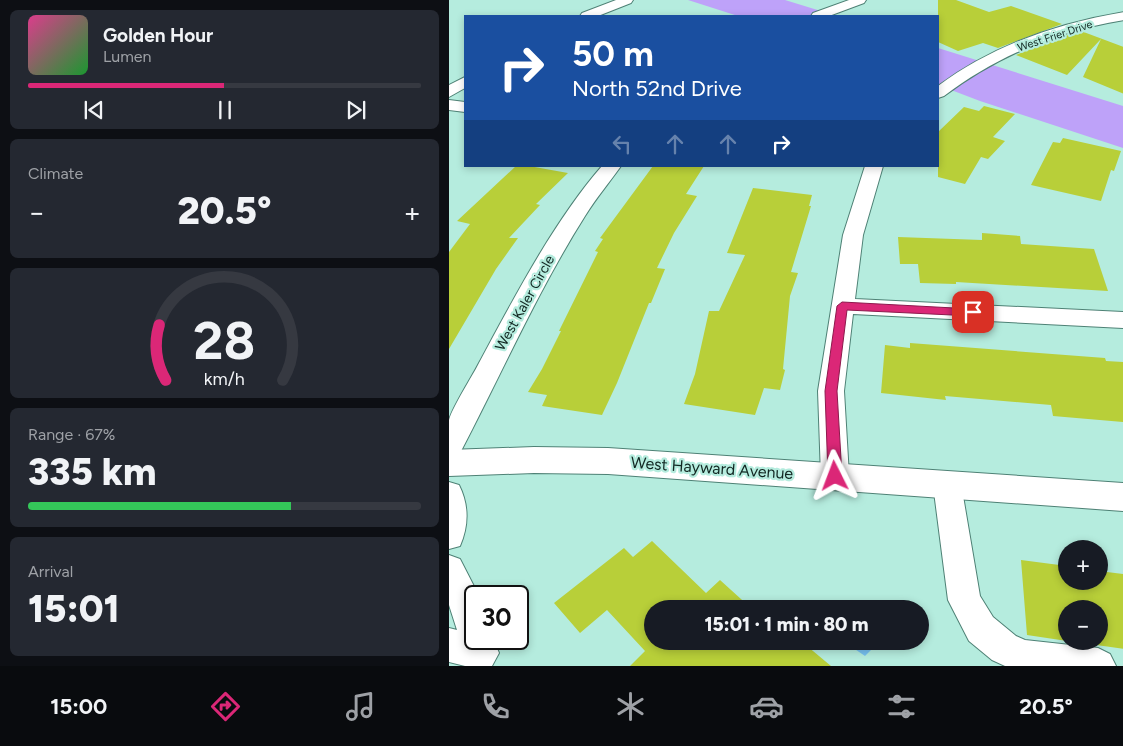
<!DOCTYPE html>
<html lang="en">
<head>
<meta charset="utf-8">
<style>
  :root { --surface:#171b24; --page:#242831; --text:#f1f3f6; --muted:#9ea1a6; --line:#363941; --accent:#db2777 }
  body { margin:0; font-family:Figtree,sans-serif; background:var(--page); color:var(--text); height:100vh; display:flex; flex-direction:column; font-size:19px; white-space:nowrap }
  * { box-sizing:border-box; margin:0 }
  p { font-size:16px; color:var(--muted) }
  .icon { flex:none; width:28px; height:28px; fill:none; stroke:currentColor; stroke-width:2; stroke-linecap:round; stroke-linejoin:round }
  .map { position:relative; flex:1; overflow:hidden }
  .side { display:flex; flex-direction:column; gap:10px; padding:10px; background:#0d0f14; width:449px }
  .side>* { flex:none }
  .banner { position:absolute; left:15px; top:15px; width:475px; height:152px; border-radius:0px; box-shadow:0 2px 8px #0003; background:#1a4fa0; color:#fff; overflow:hidden }
  .controls { position:absolute; left:609px; top:540px; display:grid; gap:10px }
  .controls a { display:grid; place-items:center; width:50px; height:50px; border-radius:50%; background:var(--surface); box-shadow:0 2px 8px #0003; font-size:25px }
  .speed { position:absolute; left:15px; top:585px; display:flex; gap:10px; font-size:25px; font-weight:700; text-align:center }
  .speed>* { display:grid; place-content:center; width:65px; height:65px; border-radius:50%; background:var(--surface); box-shadow:0 2px 8px #0003; line-height:1 }
  .speed .limit { border:2px solid #111; border-radius:8px; background:#fff; color:#111 }
  .pin { position:absolute; display:grid; place-items:center; width:42px; height:42px; color:#fff; margin:-21px; border-radius:10px; box-shadow:0 2px 8px #0006 }
  .me { position:absolute; width:55px; margin:-28px; rotate:357deg; stroke-linejoin:round; filter:drop-shadow(0 0 4px #0008) }
  .turn { display:flex; align-items:center; gap:18px; height:105px; padding:0 25px; font-size:22px }
  .turn .icon { width:65px; height:65px; stroke-width:2.5 }
  .turn b { display:block; font-size:35px; line-height:42px }
  .lanes { display:flex; align-items:center; height:48px; padding:0 25px; background:#0003; justify-content:center; gap:25px; direction:ltr }
  .lanes .off { opacity:.35 }
  .big { font-size:38px; font-weight:800; line-height:1.1 }
  .side .widget { flex:1; display:flex; flex-direction:column; justify-content:center; gap:8px; min-width:0; padding:0 18px; border-radius:8px; background:var(--page) }
  .side .dial { align-items:center; gap:0 }
  .dial svg { height:130px; overflow:visible; fill:none; stroke:var(--line); stroke-width:7; stroke-linecap:round; text-anchor:middle }
  .dial text { fill:var(--text); stroke:none }
  .song { display:flex; align-items:center; gap:15px }
  .cover { width:60px; height:60px; border-radius:8px; background:linear-gradient(135deg,hsl(330 70% 55%),hsl(130 70% 35%)) }
  .played { height:5px; border-radius:2px; background:linear-gradient(90deg,var(--accent) 50%,var(--line) 50%) }
  .keys { display:flex; justify-content:space-around; direction:ltr }
  .heat { display:flex; justify-content:space-between; align-items:center; font-size:28px; direction:ltr }
  .charge { height:8px; border-radius:4px; background:linear-gradient(90deg,#34c759 67%,var(--line) 0) }
  .trip { position:absolute; left:195px; top:600px; width:285px; height:50px; border-radius:25px; background:var(--surface); box-shadow:0 2px 8px #0003; font-weight:800; line-height:50px; text-align:center }
  .menu { display:flex; height:80px; justify-content:space-around; align-items:center; background:#090b0e; color:var(--muted) }
  .menu .icon { width:35px; height:35px }
  .menu .on { color:var(--accent) }
  .menu b { font-size:22px; color:var(--text) }
  main { display:flex; flex:1; min-height:0 }
  .map>svg:first-child { display:block }
  .green { fill:#bea2f9 }
  .water { fill:#76c1f1 }
  .building { fill:#b8cf39 }
  .lines { fill:none; stroke-linecap:round; stroke-linejoin:round }
  .street-casing { stroke:#4e8175; stroke-width:2 }
  .secondary-casing { stroke:#4e8175; stroke-width:2 }
  .street { fill:#fff; fill-rule:evenodd }
  .secondary { fill:#fff; fill-rule:evenodd }
  .route { fill:#db2777; stroke:#8e194d }
  .labels { text-anchor:middle; dominant-baseline:central; stroke-width:4.5; stroke-linejoin:round; paint-order:stroke }
  .far-street-label { font-size:11px; fill:#112621; stroke:#b5ecde }
  .street-label { font-size:14px; fill:#112621; stroke:#b5ecde }
  .near-street-label { font-size:16px; fill:#112621; stroke:#b5ecde }
</style>
</head>
<body>
<main>
<section class="side">
<div class="widget">
<div class="song"><i class="cover"></i><div><b>Golden Hour</b><p>Lumen</p></div></div>
<div class="played"></div>
<div class="keys"><svg class="icon" aria-label="previous" viewBox="0 0 24 24"><path d="M18 5L8 12l10 7zM5 5v14"/></svg><svg class="icon" aria-label="pause" viewBox="0 0 24 24"><path d="M8 5v14M16 5v14"/></svg><svg class="icon" aria-label="next" viewBox="0 0 24 24"><path d="M6 5l10 7-10 7zM19 5v14"/></svg></div>
</div>
<div class="widget"><p>Climate</p>
<div class="heat"><a>−</a><b class="big">20.5°</b><a>+</a></div>
</div>
<div class="widget dial"><svg viewBox="0 0 100 80">
<path d="M14 69A42 42 0 1 1 86 69"/>
<path d="M14 69A42 42 0 0 1 10 35" stroke="#db2777"/>
<text x="50" y="56" font-size="32" font-weight="700">28</text>
<text x="50" y="72" font-size="11">km/h</text>
</svg></div>
<div class="widget"><p>Range · 67%</p><b class="big">335 km</b><div class="charge"></div></div>
<div class="widget"><p>Arrival</p><b class="big">15:01</b></div>
</section>
<div class="map">
<svg width="675" height="666" viewBox="0 0 675 666">
  <rect width="100%" height="100%" fill="#b5ecde"/>
  <!-- green -->
  <path class="green" d="M239,0h97l52,16h-99z
    M489,48l185,58v42l-143,-47 -42,-16z"/>
  <!-- water -->
  <path class="water" d="M394,641h29l1,7 -8,8z"/>
  <!-- building -->
  <path class="building" d="M489,0h18l33,12 22,-6 51,18 -64,24 -15,-5 -25,8 -20,-9z
    M632,31l43,16v47l-41,-17 18,-38 -34,36 -51,-20 36,-15z
    M535,106l31,8 -22,23 12,4 -17,18 -7,-2 -16,27 -27,-7v-45l26,-25 15,4z
    M614,138l58,13 -7,20 -3,-1 -10,31 -70,-16 22,-43 7,1z
    M67,166h13l39,7 -32,31 4,1 -31,33h9l-22,31 -47,80v-97l21,-28 -13,-3z
    M204,166h51l-18,28 11,2 -23,37 -17,35 8,1 -14,34h-2l-32,80 -15,32 -60,-9 5,-11 -19,-3 14,-23 19,-38h-2l39,-79 -3,-1 8,-12 -3,-1z
    M304,188l59,7 -3,11h2l-20,66 7,1 -8,23 -7,73 2,1 -5,20 -16,-2 -9,27 -71,-11 11,-30 14,-63h10l26,-56 -18,-2z
    M533,233l38,3 1,8 73,5 14,42 -152,-9v2l-36,-1 -2,-19h-18l-2,-27 84,3z
    M461,343l195,15 1,3 18,1v60l-71,-6 -2,-11 -106,-9 1,4 -65,-7 4,-48 25,3z
    M203,541l54,52 14,-13 32,29h-99v32h148l30,25h-201l15,-15 -38,-41 -27,23 -26,-30 70,-55 9,9z
    M572,560l46,6v15h32v-10l25,3v75l-56,-8h31v-32h-32v32l-40,-6z"/>
  <g class="lines">
    <!-- street casing -->
    <g class="street-casing">
      <path id="street" d="M167,0h17l-2,3 -33,13h-18l2,-3z
        M400,0h17l-2,3 -35,13h-18l2,-3z
        M675,12v8c-67,11 -127,36 -180,76l-6,2v-12c54,-40 119,-63 186,-74z
        M16,77v11l-16,9v-12z
        M0,100l16,2v10l-16,-2z
        M153,166h19c-12,17 -25,32 -36,50 -48,76 -84,159 -126,239l-10,3c0,-12 0,-27 0,-38 4,-14 23,-43 30,-57 35,-65 75,-142 123,-197z
        M416,166h18l-20,69 -8,64 269,13v16l-271,-14 -9,77 5,85 -4,8 -10,4 -10,-4 -4,-8 -3,-85 25,-156z
        M498,472l10,4 4,8 19,112 13,21 23,19 9,4 73,8 12,6 6,12h-111l-13,-6 -23,-19 -21,-41 -15,-116 4,-8z
        M0,482l10,3c10,20 10,40 1,61l-11,3z
        M0,555l11,4 19,37h-4v43h14l5,2 5,12 -7,13h-27l-16,-4v-34l8,2 -8,-25z"/>
    </g>
    <!-- secondary casing -->
    <g class="secondary-casing">
      <path id="secondary" d="M85,447l74,1 516,35v28l-516,-37 -74,-1 -85,3v-26z"/>
    </g>
    <!-- street -->
    <use href="#street" class="street"/>
    <!-- secondary -->
    <use href="#secondary" class="secondary"/>
  </g>
  <!-- route -->
  <path class="route" d="M393,302l131,7 6,3 -6,4 -126,-6 -10,81 5,85 -2,4 -5,2 -5,-2 -2,-4 -3,-85 12,-85z"/>
  <g class="labels">
    <!-- far-street labels -->
    <g class="far-street-label">
      <text transform="translate(606 36) rotate(-18)">West Frier Drive</text>
    </g>
    <!-- street labels -->
    <g class="street-label">
      <text transform="translate(76 303) rotate(-61)">West Kaler Circle</text>
    </g>
    <!-- near-street labels -->
    <g class="near-street-label">
      <text transform="translate(263 468) rotate(4)">West Hayward Avenue</text>
    </g>
  </g>
</svg>
<div class="controls">
<a>+</a>
<a>−</a>
</div>
<div class="speed"><div class="limit">30</div></div>
<div class="pin" style="left:524px;top:312px;background:#d93025"><svg class="icon" aria-label="arrive" viewBox="0 0 24 24"><path d="M6 21V4h12l-3 4 3 4H6"/></svg></div>
<svg class="me" style="left:386px;top:476px" viewBox="-20 -20 40 40"><path d="M0-17L14 15 0 8-14 15z" fill="#db2777" stroke="#fff" stroke-width="4"/></svg>
<div class="trip">15:01 · 1 min · 80 m</div>
<div class="banner">
<div class="turn"><svg class="icon" aria-label="right" viewBox="0 0 24 24"><path d="M7 20v-9h11M14 6l5 5-5 5"/></svg><div><b>50 m</b>North 52nd Drive</div></div>
<div class="lanes"><svg class="icon off" aria-label="left" viewBox="0 0 24 24"><path d="M17 20v-9H6M10 6l-5 5 5 5"/></svg><svg class="icon off" aria-label="ahead" viewBox="0 0 24 24"><path d="M12 20V5M6 11l6-6 6 6"/></svg><svg class="icon off" aria-label="ahead" viewBox="0 0 24 24"><path d="M12 20V5M6 11l6-6 6 6"/></svg><svg class="icon" aria-label="right" viewBox="0 0 24 24"><path d="M7 20v-9h11M14 6l5 5-5 5"/></svg></div>
</div>
</div>
</main>
<nav class="menu">
<b>15:00</b>
<svg class="icon on" aria-label="directions" viewBox="0 0 24 24"><path d="M12 3l9 9-9 9-9-9zM9 14v-3h6M13 9l2 2-2 2"/></svg>
<svg class="icon" aria-label="music" viewBox="0 0 24 24"><path d="M9 18V5l10-2v13"/><circle cx="6" cy="18" r="3"/><circle cx="16" cy="16" r="3"/></svg>
<svg class="icon" aria-label="phone" viewBox="0 0 24 24"><path d="M5 4h4l2 5-3 2q2 4 5 5l2-3 5 2v4C11 20 4 13 5 4z"/></svg>
<svg class="icon" aria-label="climate" viewBox="0 0 24 24"><path d="M12 3v18M4 7l16 10M4 17L20 7"/></svg>
<svg class="icon" aria-label="car" viewBox="0 0 24 24"><path d="M5 17H2v-5l4-1 3-4h7l3 4 3 1v5h-3M9 17h6M6 11h13"/><circle cx="7" cy="17" r="2"/><circle cx="17" cy="17" r="2"/></svg>
<svg class="icon" aria-label="filters" viewBox="0 0 24 24"><path d="M4 7h16M4 17h16"/><circle cx="9" cy="7" r="2"/><circle cx="15" cy="17" r="2"/></svg>
<b>20.5°</b>
</nav>
</body>
</html>
